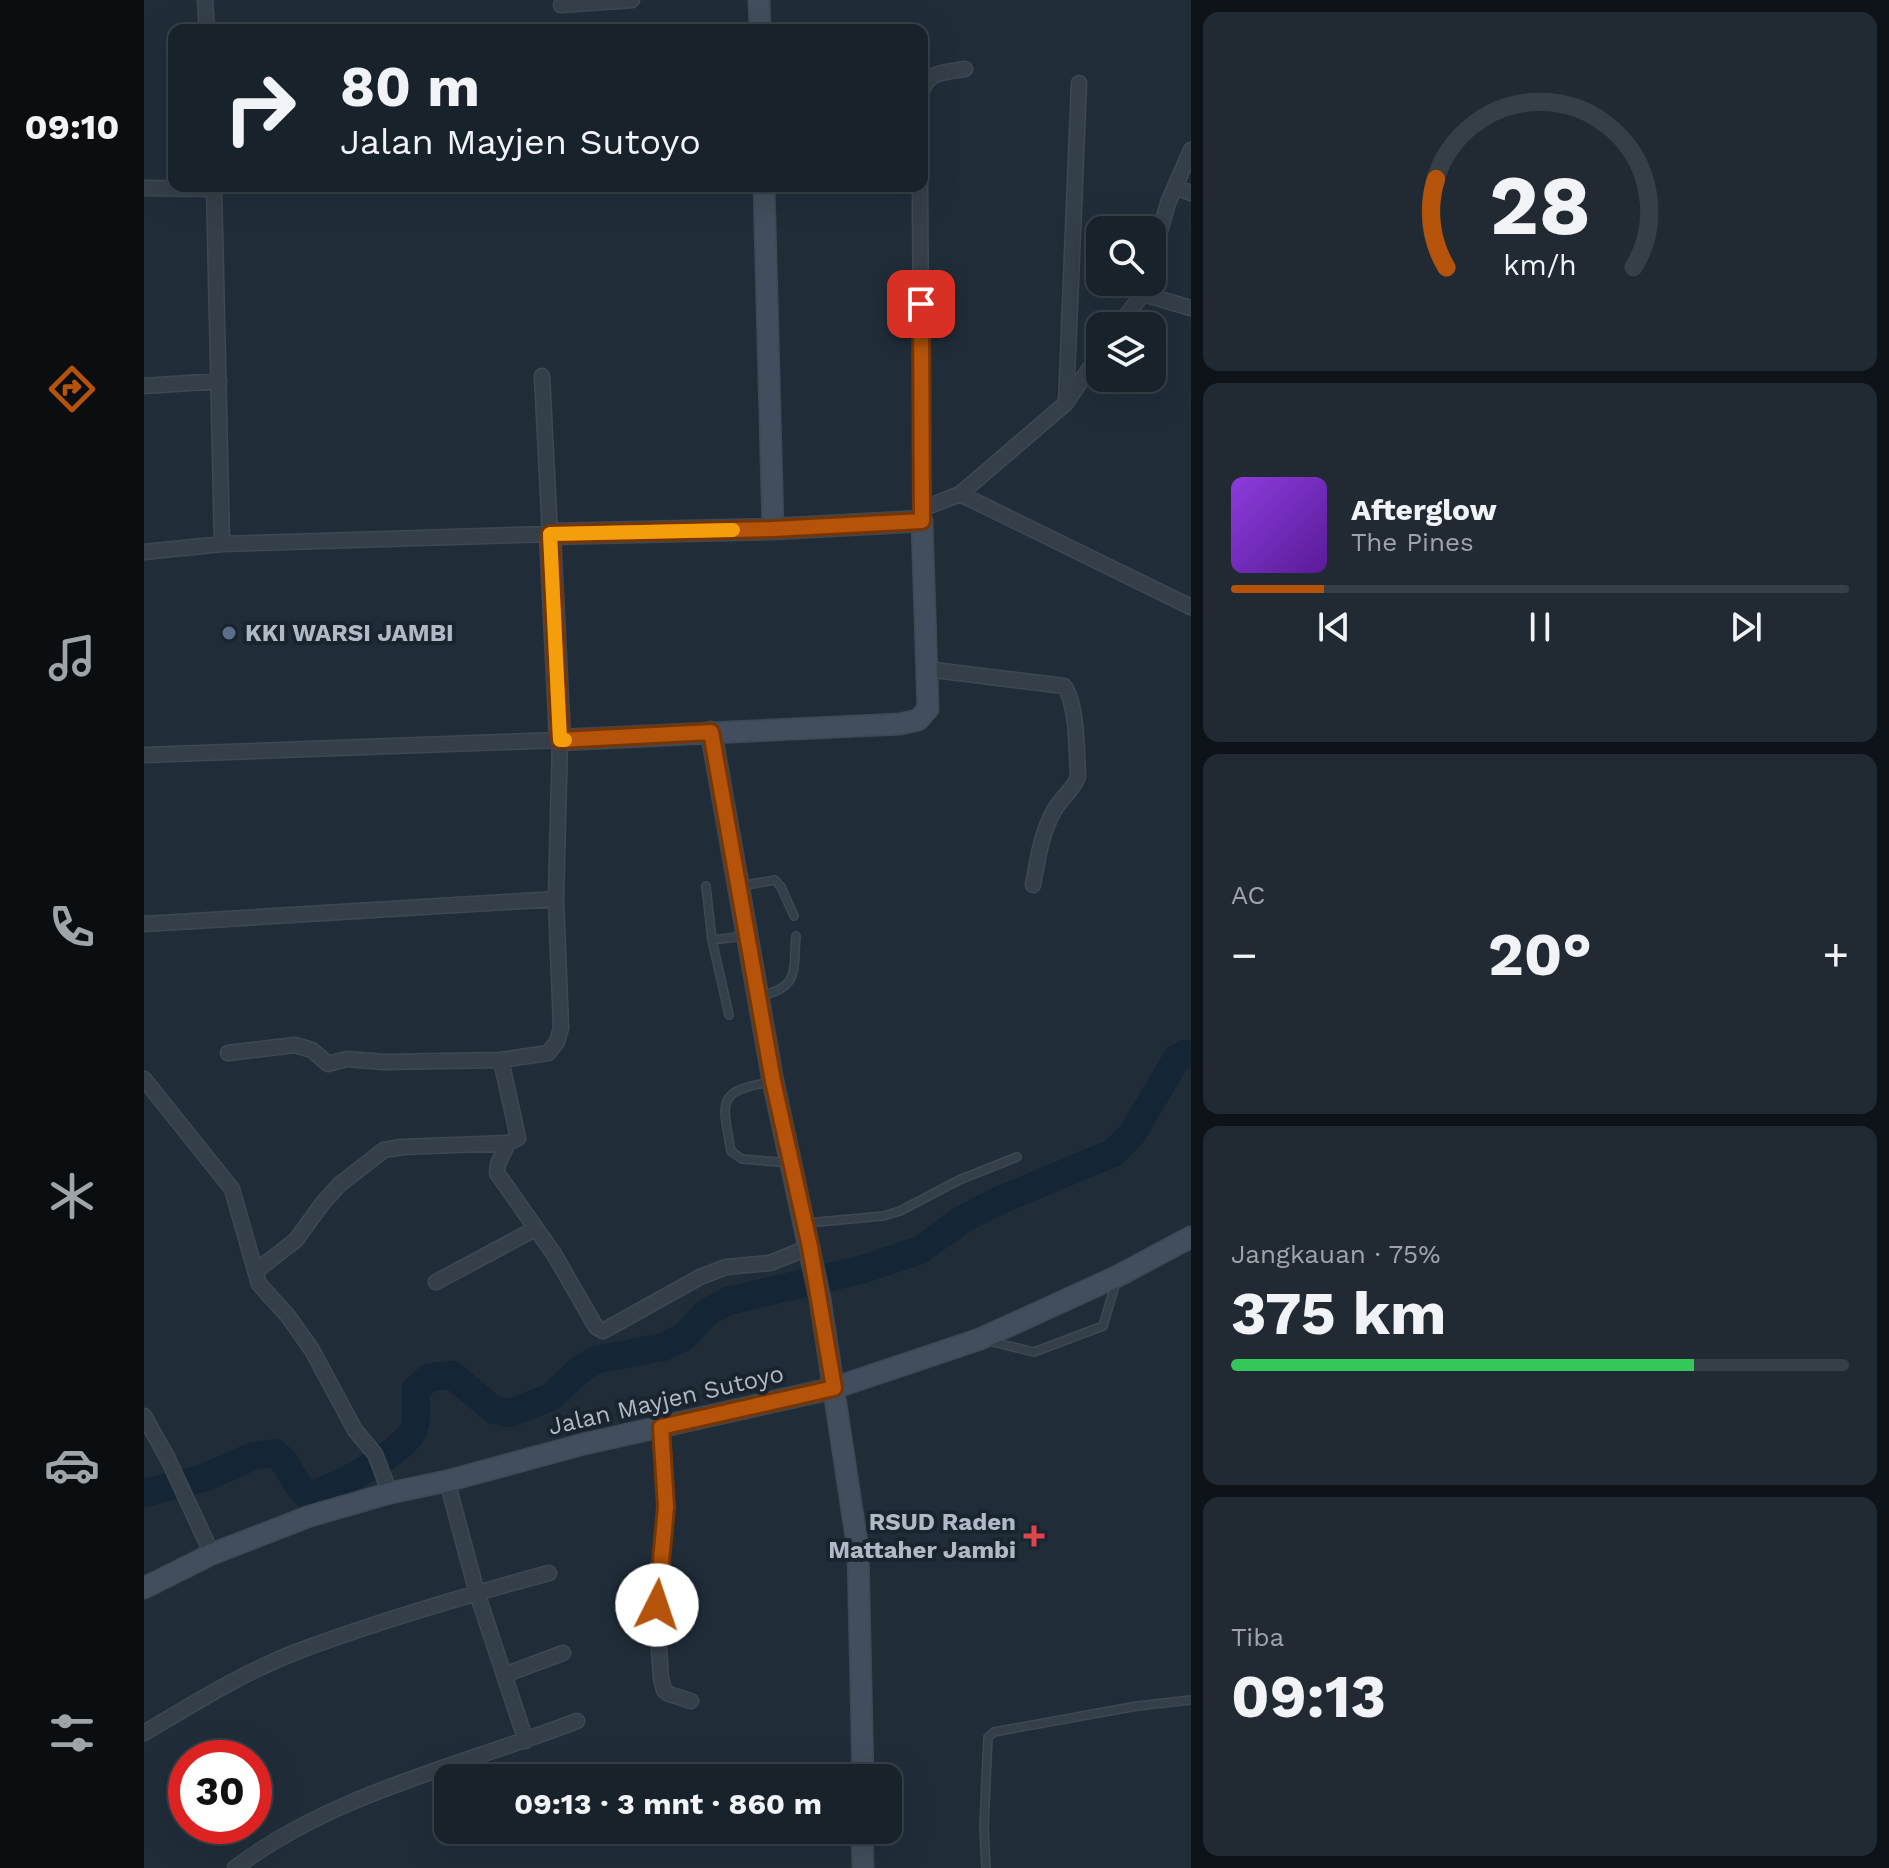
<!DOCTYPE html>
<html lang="id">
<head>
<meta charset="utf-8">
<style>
  :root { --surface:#18222b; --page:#212a33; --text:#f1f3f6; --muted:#9fa4a9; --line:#363f47; --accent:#b45309 }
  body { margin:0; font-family:"Work Sans",sans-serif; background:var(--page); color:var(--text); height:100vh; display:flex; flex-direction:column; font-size:30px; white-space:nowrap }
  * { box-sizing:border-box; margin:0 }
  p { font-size:26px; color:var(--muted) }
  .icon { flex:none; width:44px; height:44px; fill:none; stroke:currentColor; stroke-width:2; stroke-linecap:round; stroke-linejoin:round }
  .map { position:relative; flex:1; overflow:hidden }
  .side { display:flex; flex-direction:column; gap:12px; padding:12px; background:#0d1318; width:698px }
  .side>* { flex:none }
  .guide { position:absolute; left:24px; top:24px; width:760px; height:168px; border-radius:16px; box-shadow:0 8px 32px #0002,0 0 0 2px var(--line); background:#18222b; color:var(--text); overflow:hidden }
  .buttons { position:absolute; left:942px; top:216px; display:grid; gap:16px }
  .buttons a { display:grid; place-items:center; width:80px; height:80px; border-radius:16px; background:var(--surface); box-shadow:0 8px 32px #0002,0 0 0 2px var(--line); font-size:40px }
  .speed { position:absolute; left:24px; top:1740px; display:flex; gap:16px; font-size:40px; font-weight:700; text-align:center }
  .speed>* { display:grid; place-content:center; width:104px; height:104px; border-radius:50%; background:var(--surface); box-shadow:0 8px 32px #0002,0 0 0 2px var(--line); line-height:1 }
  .speed .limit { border:12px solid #d22; background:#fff; color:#111 }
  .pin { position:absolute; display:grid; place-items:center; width:68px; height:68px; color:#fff; margin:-34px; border-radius:16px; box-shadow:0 4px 12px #0006 }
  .me { position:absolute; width:88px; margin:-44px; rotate:4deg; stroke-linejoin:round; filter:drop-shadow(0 0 6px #0008) }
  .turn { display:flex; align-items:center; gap:28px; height:168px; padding:0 40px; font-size:36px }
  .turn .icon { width:104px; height:104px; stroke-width:2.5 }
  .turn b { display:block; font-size:56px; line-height:68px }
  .big { font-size:60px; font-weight:700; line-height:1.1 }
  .side .card { flex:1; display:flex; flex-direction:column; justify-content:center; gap:12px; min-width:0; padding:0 28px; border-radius:16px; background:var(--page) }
  .side .dial { align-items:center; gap:0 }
  .dial svg { height:208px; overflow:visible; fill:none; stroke:var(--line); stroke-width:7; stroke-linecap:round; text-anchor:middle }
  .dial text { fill:var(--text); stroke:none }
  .song { display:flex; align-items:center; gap:24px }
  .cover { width:96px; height:96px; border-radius:12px; background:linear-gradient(135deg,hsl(270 70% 55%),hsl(270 70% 35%)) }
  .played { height:8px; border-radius:4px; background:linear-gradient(90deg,var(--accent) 15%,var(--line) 15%) }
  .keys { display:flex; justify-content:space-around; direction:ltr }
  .heat { display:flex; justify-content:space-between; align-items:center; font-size:44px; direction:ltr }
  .charge { height:12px; border-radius:6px; background:linear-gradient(90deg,#34c759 75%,var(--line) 0) }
  .trip { position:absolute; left:290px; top:1764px; width:468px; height:80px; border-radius:16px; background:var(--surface); box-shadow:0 8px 32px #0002,0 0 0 2px var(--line); font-weight:700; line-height:80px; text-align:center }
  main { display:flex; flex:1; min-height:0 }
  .dock { display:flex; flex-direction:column; width:144px; justify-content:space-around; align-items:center; background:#0a0e11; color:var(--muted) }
  .dock .icon { width:56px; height:56px }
  .dock .selected { color:var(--accent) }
  .dock b { font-size:36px; color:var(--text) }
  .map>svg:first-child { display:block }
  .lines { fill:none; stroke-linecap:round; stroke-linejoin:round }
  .river { stroke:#142536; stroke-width:28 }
  .lane-casing { stroke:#3d4853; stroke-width:10 }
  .street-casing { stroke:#3d4853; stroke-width:17 }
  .secondary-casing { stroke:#3d4853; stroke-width:23 }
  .lane { stroke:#343f49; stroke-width:7 }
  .street { stroke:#343f49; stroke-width:14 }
  .secondary { stroke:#424e5d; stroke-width:20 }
  .route-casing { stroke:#753606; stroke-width:20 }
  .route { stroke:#b45309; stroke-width:14 }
  .slow { stroke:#f59e0b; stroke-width:14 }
  .service-dot { fill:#5c6f8a; stroke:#1a242e; stroke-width:3 }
  .health-dot { fill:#e0444e; stroke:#1a242e; stroke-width:3 }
  .labels { text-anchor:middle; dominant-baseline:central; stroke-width:8; stroke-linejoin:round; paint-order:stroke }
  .poi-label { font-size:24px; font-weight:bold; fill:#afbac6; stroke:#1a242e; text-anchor:start }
  .street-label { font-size:24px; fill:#afbac6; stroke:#1a242e }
</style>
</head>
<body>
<main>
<nav class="dock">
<b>09:10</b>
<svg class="icon selected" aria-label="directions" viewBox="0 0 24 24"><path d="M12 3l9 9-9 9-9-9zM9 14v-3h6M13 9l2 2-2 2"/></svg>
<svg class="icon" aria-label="music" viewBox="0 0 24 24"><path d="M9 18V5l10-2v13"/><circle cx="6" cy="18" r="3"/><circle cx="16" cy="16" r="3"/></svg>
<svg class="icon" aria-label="phone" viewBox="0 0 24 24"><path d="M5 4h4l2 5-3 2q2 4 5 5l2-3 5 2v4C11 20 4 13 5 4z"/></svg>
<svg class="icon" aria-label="climate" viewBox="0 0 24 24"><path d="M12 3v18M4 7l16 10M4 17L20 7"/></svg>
<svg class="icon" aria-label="car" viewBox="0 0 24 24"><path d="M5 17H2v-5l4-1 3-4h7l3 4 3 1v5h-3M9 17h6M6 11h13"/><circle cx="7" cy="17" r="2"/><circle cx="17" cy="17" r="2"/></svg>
<svg class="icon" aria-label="filters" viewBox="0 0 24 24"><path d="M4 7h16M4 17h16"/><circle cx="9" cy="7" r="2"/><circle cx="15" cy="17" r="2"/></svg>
</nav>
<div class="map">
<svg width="1047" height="1868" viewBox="0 0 1047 1868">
  <rect width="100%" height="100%" fill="#202d39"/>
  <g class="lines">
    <!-- river -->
    <path class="river" d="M0,1493l60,-15 49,-22 22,-3c17,13 16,29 32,42 24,-3 91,-41 104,-61 8,-11 4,-32 5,-45l14,-12 22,-2 42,35 16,3 41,-16 26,-25 18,-12 68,-13 21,-10 22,-24 22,-12 136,-32 56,-19 43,-31 35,-18 115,-48 19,-19 45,-76 8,-4 6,1"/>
    <!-- lane casing -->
    <g class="lane-casing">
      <path id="lane" d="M562,886l6,54 17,75
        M596,886l35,-6 6,7 13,29
        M568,940l33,-4
        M615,996c41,-8 34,-25 37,-60
        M627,1082c-55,9 -49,19 -40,69l11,8 48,4
        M663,1223l76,-7 17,-5 59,-31 58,-23
        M844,1341l46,11 69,-26 13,-44
        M842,1868l-2,-41 4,-90 6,-5 143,-26 54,-6"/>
    </g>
    <!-- street casing -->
    <g class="street-casing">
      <path id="street" d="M61,0l2,30
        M417,5l71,-5
        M778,91c7,-20 24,-19 43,-22
        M70,186l8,358 328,-10 -8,-158
        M776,186l2,335
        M1031,187l16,6
        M0,188l70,1
        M1008,259l16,-56 23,-53
        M974,326l25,-32 48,14
        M0,386l75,-5
        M922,403l13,-320
        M816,494l231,113
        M778,509l38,-15 106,-91 34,-50
        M0,552l78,-8
        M782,669l138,17c13,16 13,69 14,91 -5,13 -16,20 -23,32 -14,24 -17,49 -22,76
        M0,755l416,-15 -4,159 5,129 -4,14 -9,11 -47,7 -117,2 -37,-3 -19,5 -16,-14 -17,-5 -67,8
        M0,924l412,-25
        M0,1079l88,110 27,95 29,32 24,34 43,80 20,24 15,39
        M364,1143l-10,21 -1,9 57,81 42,73 7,4 97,-54 26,-10 44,-4 40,-16
        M112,1271l40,-31 26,-36 18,-20 44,-34 18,-3 106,-4 10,-5 -17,-78
        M292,1282l99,-53
        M0,1416l24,43 44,95
        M517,1427l5,80 -9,114 4,57 3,12 5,4 22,7
        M303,1481l30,112 49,148
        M360,1675l59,-22
        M0,1733c49,-29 98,-60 152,-81 82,-31 168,-56 253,-79
        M91,1868c99,-75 228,-103 342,-147"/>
    </g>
    <!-- secondary casing -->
    <g class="secondary-casing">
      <path id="secondary" d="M615,0l1,30
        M620,186l9,343
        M778,521l6,188 -10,11 -18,4 -340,16 -10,-206 223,-5z
        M567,732l62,349 47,218 38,251 5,228
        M0,1588l68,-34 98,-38 80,-23 57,-12 137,-37 250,-56 146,-49 138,-63 73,-39
        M718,1830l1,38"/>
    </g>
    <!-- lane -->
    <use href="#lane" class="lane"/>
    <!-- street -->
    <use href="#street" class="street"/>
    <!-- secondary -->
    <use href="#secondary" class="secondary"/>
  </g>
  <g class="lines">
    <!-- route casing -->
    <g class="route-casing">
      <path id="route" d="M513,1605l9,-98 -5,-80 173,-39 -24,-141 -37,-166 -62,-349 -151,8 -10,-206 223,-5 149,-8 -1,-217"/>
    </g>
    <!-- route -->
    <use href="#route" class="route"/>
    <!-- slow -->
    <path class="slow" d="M421,740h-5l-10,-206 183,-4"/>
  </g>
  <!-- markers -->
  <circle class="service-dot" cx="85" cy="633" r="8"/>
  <path class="health-dot" d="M886 1524h8v8h8v8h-8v8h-8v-8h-8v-8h8z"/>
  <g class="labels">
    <!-- poi labels -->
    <g class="poi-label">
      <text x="101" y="633">KKI WARSI JAMBI</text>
      <text x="872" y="1522" text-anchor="end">RSUD Raden<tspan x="872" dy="28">Mattaher Jambi</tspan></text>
    </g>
    <!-- street labels -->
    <g class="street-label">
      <text transform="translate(522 1400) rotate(-13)">Jalan Mayjen Sutoyo</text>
    </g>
  </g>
</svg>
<div class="buttons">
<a><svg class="icon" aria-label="search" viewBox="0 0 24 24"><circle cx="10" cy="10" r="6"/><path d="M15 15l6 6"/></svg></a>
<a><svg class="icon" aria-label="layers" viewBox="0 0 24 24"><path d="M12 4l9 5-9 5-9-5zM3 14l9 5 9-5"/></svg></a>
</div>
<div class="speed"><div class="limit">30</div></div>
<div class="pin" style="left:777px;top:304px;background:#d93025"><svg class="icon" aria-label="arrive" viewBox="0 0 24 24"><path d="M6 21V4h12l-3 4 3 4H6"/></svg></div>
<svg class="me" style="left:513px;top:1605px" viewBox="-20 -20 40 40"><circle r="19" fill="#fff"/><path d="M0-13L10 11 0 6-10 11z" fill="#b45309"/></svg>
<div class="trip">09:13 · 3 mnt · 860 m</div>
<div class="guide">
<div class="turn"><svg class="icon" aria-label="right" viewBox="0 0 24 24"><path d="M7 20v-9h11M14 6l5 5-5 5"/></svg><div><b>80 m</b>Jalan Mayjen Sutoyo</div></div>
</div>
</div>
<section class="side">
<div class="card dial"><svg viewBox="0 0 100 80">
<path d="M14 69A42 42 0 1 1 86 69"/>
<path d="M14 69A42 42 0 0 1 10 35" stroke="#b45309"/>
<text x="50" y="56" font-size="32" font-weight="700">28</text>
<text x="50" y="72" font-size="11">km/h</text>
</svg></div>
<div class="card">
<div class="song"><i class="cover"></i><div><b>Afterglow</b><p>The Pines</p></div></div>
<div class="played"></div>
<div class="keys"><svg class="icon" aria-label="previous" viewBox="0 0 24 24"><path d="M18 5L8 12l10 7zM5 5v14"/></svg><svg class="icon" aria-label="pause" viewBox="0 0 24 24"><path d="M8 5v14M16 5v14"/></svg><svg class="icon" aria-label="next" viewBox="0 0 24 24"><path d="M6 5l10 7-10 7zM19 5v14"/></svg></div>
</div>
<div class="card"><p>AC</p>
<div class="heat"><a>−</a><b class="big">20°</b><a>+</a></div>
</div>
<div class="card"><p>Jangkauan · 75%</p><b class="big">375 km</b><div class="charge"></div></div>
<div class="card"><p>Tiba</p><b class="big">09:13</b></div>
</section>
</main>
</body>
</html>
